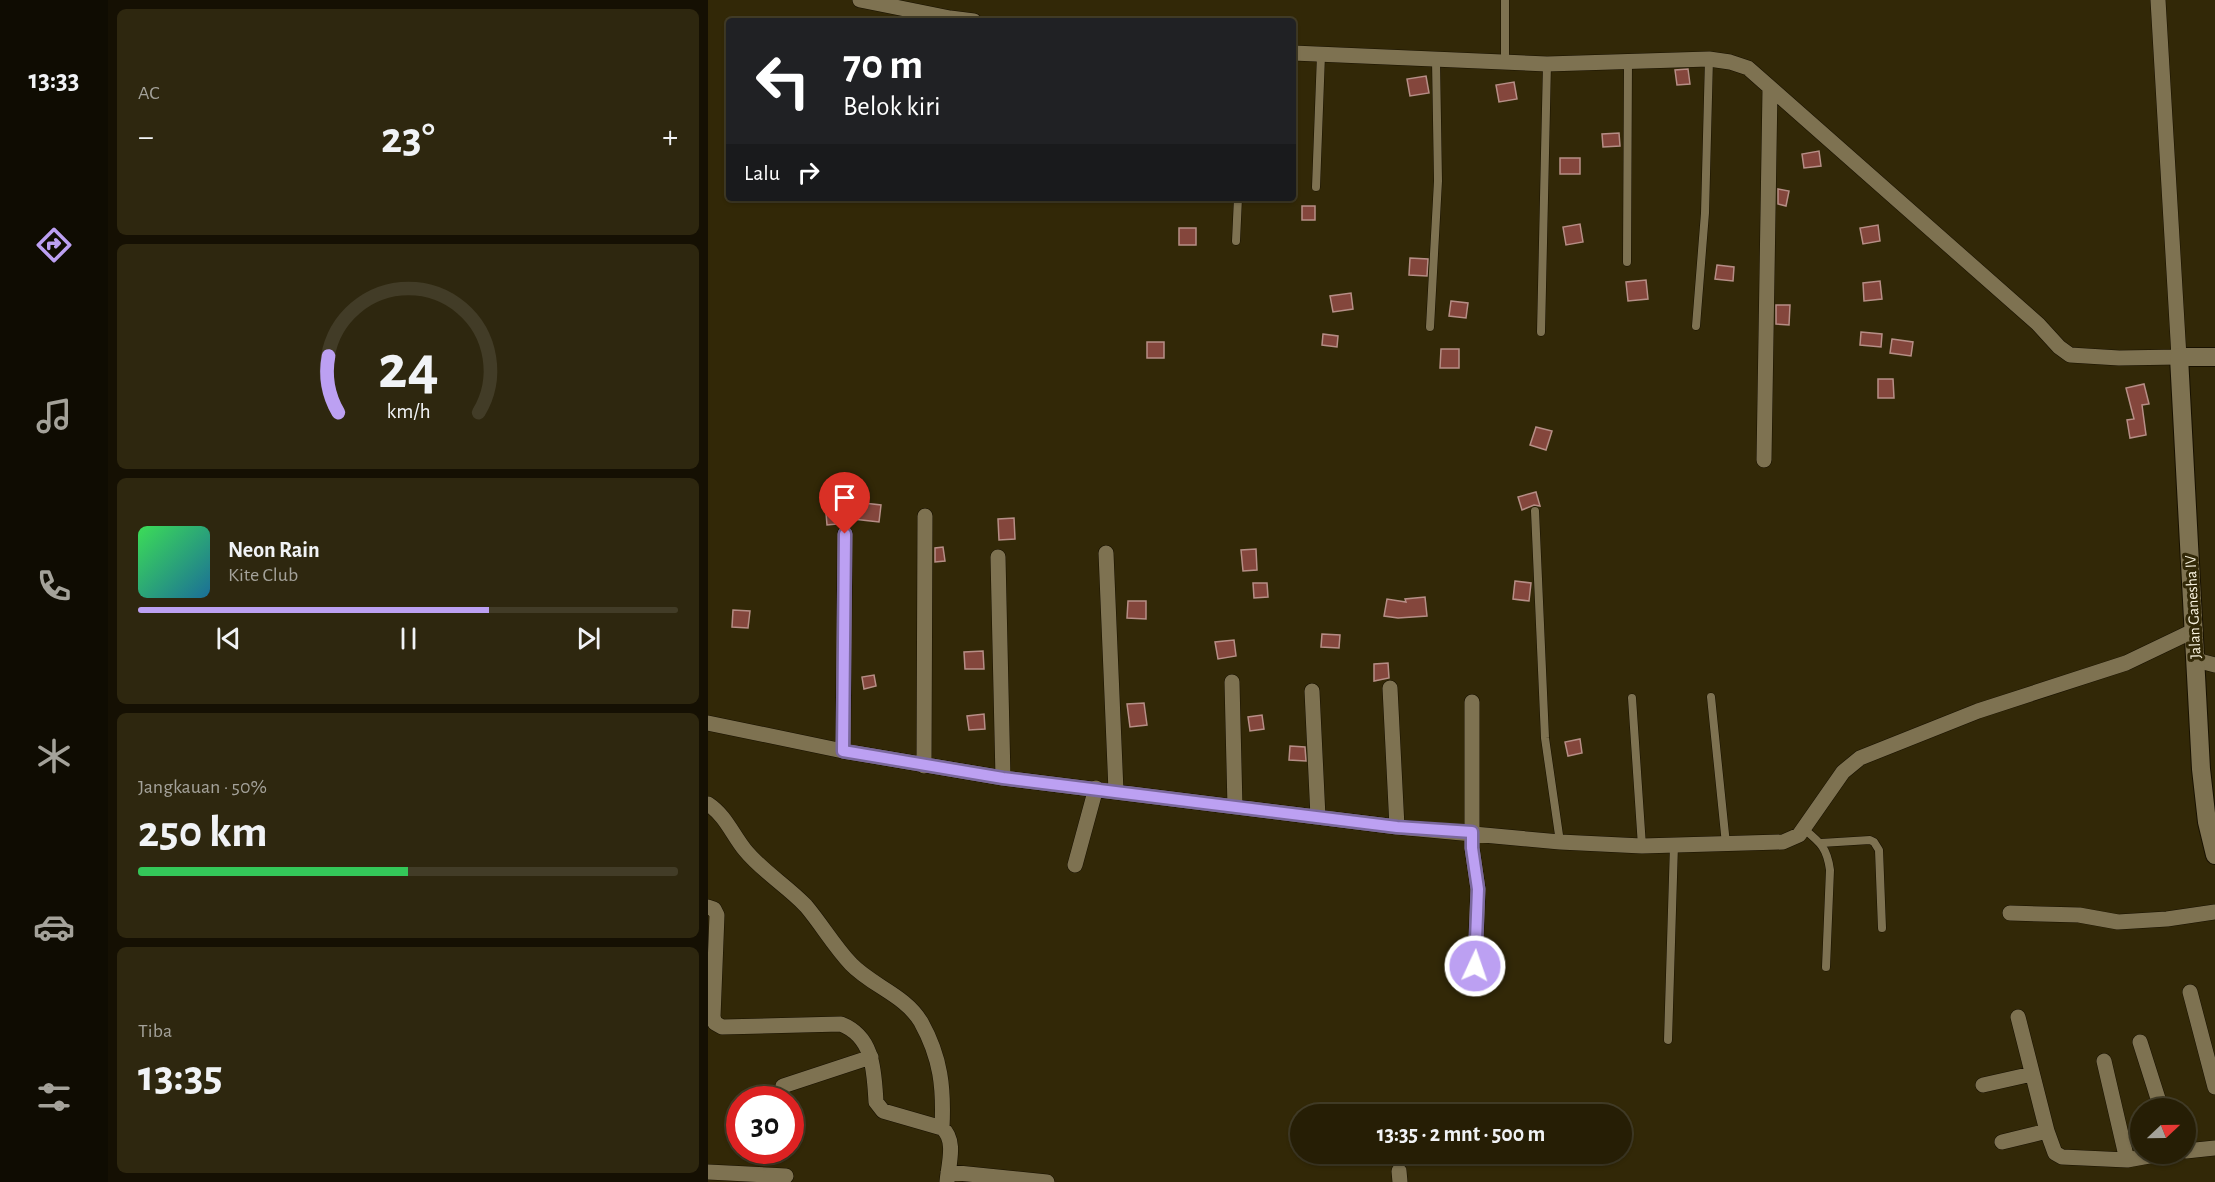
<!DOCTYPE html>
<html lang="id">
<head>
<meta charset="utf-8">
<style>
  :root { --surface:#261e05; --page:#2e270f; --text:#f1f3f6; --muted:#a4a29a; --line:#423c27; --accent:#bca0f2 }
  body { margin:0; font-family:"Alegreya Sans",sans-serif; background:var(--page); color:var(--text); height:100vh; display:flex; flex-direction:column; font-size:22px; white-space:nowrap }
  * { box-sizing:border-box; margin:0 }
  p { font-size:20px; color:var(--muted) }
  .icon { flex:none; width:33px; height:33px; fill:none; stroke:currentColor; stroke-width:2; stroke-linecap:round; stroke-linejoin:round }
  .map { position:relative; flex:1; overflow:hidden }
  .details { display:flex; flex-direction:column; gap:9px; padding:9px; background:#151003; width:600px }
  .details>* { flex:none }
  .guide { position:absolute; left:18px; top:18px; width:570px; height:183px; border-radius:6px; box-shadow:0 2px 4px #0004,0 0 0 2px var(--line); background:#202124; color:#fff; overflow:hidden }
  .needle { width:39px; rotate:68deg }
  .controls { position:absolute; left:1422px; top:1098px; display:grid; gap:12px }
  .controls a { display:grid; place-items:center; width:66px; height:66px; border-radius:50%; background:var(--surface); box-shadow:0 2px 4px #0004,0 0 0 2px var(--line); font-size:30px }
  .speed { position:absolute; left:18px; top:1086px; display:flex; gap:12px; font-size:30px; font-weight:700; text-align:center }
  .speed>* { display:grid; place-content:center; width:78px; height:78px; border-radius:50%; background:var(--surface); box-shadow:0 2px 4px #0004,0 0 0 2px var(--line); line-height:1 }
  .speed .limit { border:9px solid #d22; background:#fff; color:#111 }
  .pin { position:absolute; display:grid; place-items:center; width:51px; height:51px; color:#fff; margin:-62px -26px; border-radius:50% 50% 50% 0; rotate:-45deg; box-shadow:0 0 6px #0007 }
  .pin .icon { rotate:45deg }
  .me { position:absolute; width:66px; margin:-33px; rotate:3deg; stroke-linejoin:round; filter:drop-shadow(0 0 4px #0008) }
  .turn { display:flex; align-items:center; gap:21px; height:126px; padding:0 18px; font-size:27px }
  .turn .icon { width:78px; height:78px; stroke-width:2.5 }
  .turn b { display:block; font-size:42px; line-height:51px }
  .then { display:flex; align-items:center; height:57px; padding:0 18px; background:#0003; gap:12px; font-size:22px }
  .big { font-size:45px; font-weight:600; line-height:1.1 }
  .details .widget { flex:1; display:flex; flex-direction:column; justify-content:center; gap:9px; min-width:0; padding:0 21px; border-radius:9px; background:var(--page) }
  .details .dial { align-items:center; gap:0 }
  .dial svg { height:156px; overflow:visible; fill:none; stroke:var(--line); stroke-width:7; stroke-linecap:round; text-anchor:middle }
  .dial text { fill:var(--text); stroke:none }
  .song { display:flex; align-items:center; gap:18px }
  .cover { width:72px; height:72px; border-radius:9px; background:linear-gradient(135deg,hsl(130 70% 55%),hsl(200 70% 35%)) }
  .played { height:6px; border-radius:3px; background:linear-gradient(90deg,var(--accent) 65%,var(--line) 65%) }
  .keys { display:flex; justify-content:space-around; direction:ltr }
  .heat { display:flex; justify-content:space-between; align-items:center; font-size:33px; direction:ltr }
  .charge { height:9px; border-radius:4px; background:linear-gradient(90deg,#34c759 50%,var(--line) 0) }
  .trip { position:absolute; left:582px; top:1104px; width:342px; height:60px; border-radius:30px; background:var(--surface); box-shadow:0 2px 4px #0004,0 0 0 2px var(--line); font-weight:600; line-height:60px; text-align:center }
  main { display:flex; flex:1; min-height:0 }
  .menu { display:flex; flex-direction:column; width:108px; justify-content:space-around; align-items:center; background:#0f0c02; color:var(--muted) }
  .menu .icon { width:42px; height:42px }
  .menu .on { color:var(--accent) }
  .menu b { font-size:27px; color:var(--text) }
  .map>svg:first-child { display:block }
  .building { fill:#84463c; stroke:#b68e86; stroke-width:1.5 }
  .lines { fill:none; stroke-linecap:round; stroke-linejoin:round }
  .service-casing { stroke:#181100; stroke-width:9 }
  .minor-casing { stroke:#181100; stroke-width:16 }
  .tertiary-casing { stroke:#181100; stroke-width:20 }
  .service { stroke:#7e7251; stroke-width:8 }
  .minor { stroke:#7e7251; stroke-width:15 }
  .tertiary { stroke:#7e7251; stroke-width:18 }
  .route-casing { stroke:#7a689d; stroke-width:15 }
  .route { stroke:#bca0f2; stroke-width:10 }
  .labels { text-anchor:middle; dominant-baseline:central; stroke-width:6; stroke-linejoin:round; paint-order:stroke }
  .street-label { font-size:16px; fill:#f9f3e0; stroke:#322807 }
</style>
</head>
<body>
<main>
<nav class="menu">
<b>13:33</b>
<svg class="icon on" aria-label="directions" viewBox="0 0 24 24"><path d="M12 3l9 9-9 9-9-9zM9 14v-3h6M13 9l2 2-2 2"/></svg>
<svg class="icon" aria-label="music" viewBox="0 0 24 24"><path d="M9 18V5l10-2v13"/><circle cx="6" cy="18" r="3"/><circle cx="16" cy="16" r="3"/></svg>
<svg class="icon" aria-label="phone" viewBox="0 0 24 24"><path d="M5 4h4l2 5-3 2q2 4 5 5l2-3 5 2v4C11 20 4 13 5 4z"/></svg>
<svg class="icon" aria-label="climate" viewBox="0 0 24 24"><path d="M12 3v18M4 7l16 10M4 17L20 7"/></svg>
<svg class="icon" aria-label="car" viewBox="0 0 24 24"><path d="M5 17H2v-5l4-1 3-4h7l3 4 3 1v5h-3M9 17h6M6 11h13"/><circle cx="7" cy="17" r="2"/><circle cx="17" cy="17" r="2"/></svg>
<svg class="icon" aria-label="filters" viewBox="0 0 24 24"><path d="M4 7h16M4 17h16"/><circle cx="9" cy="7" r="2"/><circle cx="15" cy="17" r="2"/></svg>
</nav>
<section class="details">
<div class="widget"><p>AC</p>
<div class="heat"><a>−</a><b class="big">23°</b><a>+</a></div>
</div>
<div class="widget dial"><svg viewBox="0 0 100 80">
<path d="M14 69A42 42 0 1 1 86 69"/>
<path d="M14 69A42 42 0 0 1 9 40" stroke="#bca0f2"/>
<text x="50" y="56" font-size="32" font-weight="700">24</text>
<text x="50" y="72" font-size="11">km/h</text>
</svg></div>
<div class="widget">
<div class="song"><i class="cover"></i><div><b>Neon Rain</b><p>Kite Club</p></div></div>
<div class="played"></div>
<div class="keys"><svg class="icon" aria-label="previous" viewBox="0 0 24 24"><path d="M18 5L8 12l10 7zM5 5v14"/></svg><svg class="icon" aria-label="pause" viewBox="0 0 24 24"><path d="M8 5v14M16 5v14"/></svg><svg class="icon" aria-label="next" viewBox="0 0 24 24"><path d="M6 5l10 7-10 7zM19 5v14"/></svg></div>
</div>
<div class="widget"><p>Jangkauan · 50%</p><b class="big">250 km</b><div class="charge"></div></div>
<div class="widget"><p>Tiba</p><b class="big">13:35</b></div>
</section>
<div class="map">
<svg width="1507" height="1182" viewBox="0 0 1507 1182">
  <rect width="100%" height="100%" fill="#322807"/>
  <!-- building -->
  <path class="building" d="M980,69l2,15 -13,1 -2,-15z
    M718,76l3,17 -19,3 -3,-17z
    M806,82l3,17 -18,3 -3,-17z
    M911,133l1,13 -17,1 -1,-13z
    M1111,151l2,15 -17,2 -2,-14z
    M852,158h20v16h-20z
    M1070,189l11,2 -3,15 -8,-2z
    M594,206h13v14h-13z
    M872,224l3,18 -17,3 -3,-18z
    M1170,225l2,16 -17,3 -3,-16z
    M471,228h17v17h-17z
    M702,258l18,1 -1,17 -18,-1z
    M1009,265l17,2 -1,14 -18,-2z
    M938,280l2,19 -20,2 -2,-19z
    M1172,281l2,18 -18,2 -1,-18z
    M643,293l2,16 -20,3 -3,-16z
    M743,301l17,2 -2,15 -17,-2z
    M1068,305h14l-1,20 -13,-1z
    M1153,332l21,2 -1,13 -21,-2z
    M615,334l15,2 -1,11 -15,-2z
    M1184,339l21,3 -2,14 -21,-3z
    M439,342h17v16h-17z
    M733,349h18v19h-19z
    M1170,379h15l1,19h-16z
    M1436,384l5,20 -7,1 4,30 -16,3 -3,-18 7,-1 -8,-31z
    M828,427l16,4 -6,19 -16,-5z
    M828,492l4,14 -6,-1 -12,5 -4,-13z
    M147,502l26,3 -2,17 -26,-3z
    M138,511l1,12 -20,2 -1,-12z
    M306,518l1,21 -16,1 -1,-21z
    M235,547l2,14 -10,1v-14z
    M548,549l1,21 -14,1 -2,-21z
    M807,581l16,2 -2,18 -16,-2z
    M545,583h14l1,14 -14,1z
    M717,597l2,19 -29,2 -14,-2 3,-17 19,3 -1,-3z
    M420,601h18v18l-19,-1z
    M25,610l17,1 -2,17 -16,-1z
    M614,634l18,1 -1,13 -18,-1z
    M526,640l2,16 -18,3 -3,-17z
    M275,651l1,18h-19l-1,-17z
    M680,663l1,15 -15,3v-17z
    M166,675l2,11 -12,3 -2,-12z
    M436,703l3,22 -17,2 -3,-23z
    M276,714l1,15 -16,1 -2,-14z
    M554,715l2,14 -14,2 -2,-14z
    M872,739l2,14 -14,3 -3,-14z
    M582,746l15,1 1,14 -17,-1z"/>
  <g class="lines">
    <!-- service casing -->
    <g class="service-casing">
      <path id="service" d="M797,0v62
        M608,187l5,-132
        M528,241l2,-43
        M919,262l1,-201
        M988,326l9,-113 4,-154
        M722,327l8,-146 -2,-121
        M833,332l6,-268
        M827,511l10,227 15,104
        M1003,697l15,147
        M924,698l10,148
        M1096,829c17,14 23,19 26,41l-4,97
        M1113,843l49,-3 4,2 5,8 3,78
        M960,1040l6,-195"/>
    </g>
    <!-- minor casing -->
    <g class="minor-casing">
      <path id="minor" d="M152,0l90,18 24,3
        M585,53l254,11 162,-5 21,3 18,6 290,256 21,23 11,8 49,3 60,-1 -21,-357
        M1056,460l6,-371
        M398,553l10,238
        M290,557l5,221
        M1488,660l19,5
        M524,682l3,125
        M682,688l7,139
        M604,691l6,126
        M764,702v146l6,41 -4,96
        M0,723l135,28 160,27 394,49 163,15 82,4 141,-4 16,-7 44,-63 17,-14 118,-47 148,-48 69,-33
        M135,751l2,-217
        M216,766l1,-250
        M0,804c18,12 24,30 37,46 17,21 42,36 61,56 16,19 28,40 45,58 21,22 54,31 70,58 20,36 23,66 21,106
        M367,865l21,-77
        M0,907l6,2 3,6 -4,102 2,6 7,4 119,-3c33,13 33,47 35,78l7,9 59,17c15,12 6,38 5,54
        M1302,913l69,2 39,7 49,-3 48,-7
        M1482,992l25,95
        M1310,1017l29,114 8,22 7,4 65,3 33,-6
        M1432,1042l21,66
        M1396,1061l23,99
        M1275,1085l49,-11
        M75,1086l88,-29
        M1294,1142l45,-11
        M1478,1151l29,-3
        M691,1171l1,11
        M0,1172l78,4
        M240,1172l99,10"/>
    </g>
    <!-- tertiary casing -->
    <g class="tertiary-casing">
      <path id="tertiary" d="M1507,357h-36l22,412 6,53 8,33"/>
    </g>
    <!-- service -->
    <use href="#service" class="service"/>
    <!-- minor -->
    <use href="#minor" class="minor"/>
    <!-- tertiary -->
    <use href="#tertiary" class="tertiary"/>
  </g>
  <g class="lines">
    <!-- route casing -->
    <g class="route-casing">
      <path id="route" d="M137,534l-2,217 160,27 394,49 75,5v16l6,41 -3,77"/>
    </g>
    <!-- route -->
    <use href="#route" class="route"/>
  </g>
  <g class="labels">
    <!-- street labels -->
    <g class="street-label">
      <text transform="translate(1485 607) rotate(-93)">Jalan Ganesha IV</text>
    </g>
  </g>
</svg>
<div class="controls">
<a><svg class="needle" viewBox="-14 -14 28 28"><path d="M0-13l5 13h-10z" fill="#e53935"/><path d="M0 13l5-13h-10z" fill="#a4a29a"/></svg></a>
</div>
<div class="speed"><div class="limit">30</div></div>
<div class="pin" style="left:137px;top:534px;background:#d93025"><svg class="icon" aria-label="arrive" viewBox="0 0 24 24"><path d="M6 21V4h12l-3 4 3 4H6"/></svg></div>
<svg class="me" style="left:767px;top:966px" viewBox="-20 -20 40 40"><circle r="17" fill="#bca0f2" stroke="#fff" stroke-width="3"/><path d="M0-11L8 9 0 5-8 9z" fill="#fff"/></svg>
<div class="trip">13:35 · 2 mnt · 500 m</div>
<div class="guide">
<div class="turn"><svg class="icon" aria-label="left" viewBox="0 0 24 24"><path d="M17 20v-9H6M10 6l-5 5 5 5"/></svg><div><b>70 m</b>Belok kiri</div></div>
<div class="then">Lalu<svg class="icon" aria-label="right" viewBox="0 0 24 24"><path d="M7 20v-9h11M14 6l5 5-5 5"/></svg></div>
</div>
</div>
</main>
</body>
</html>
